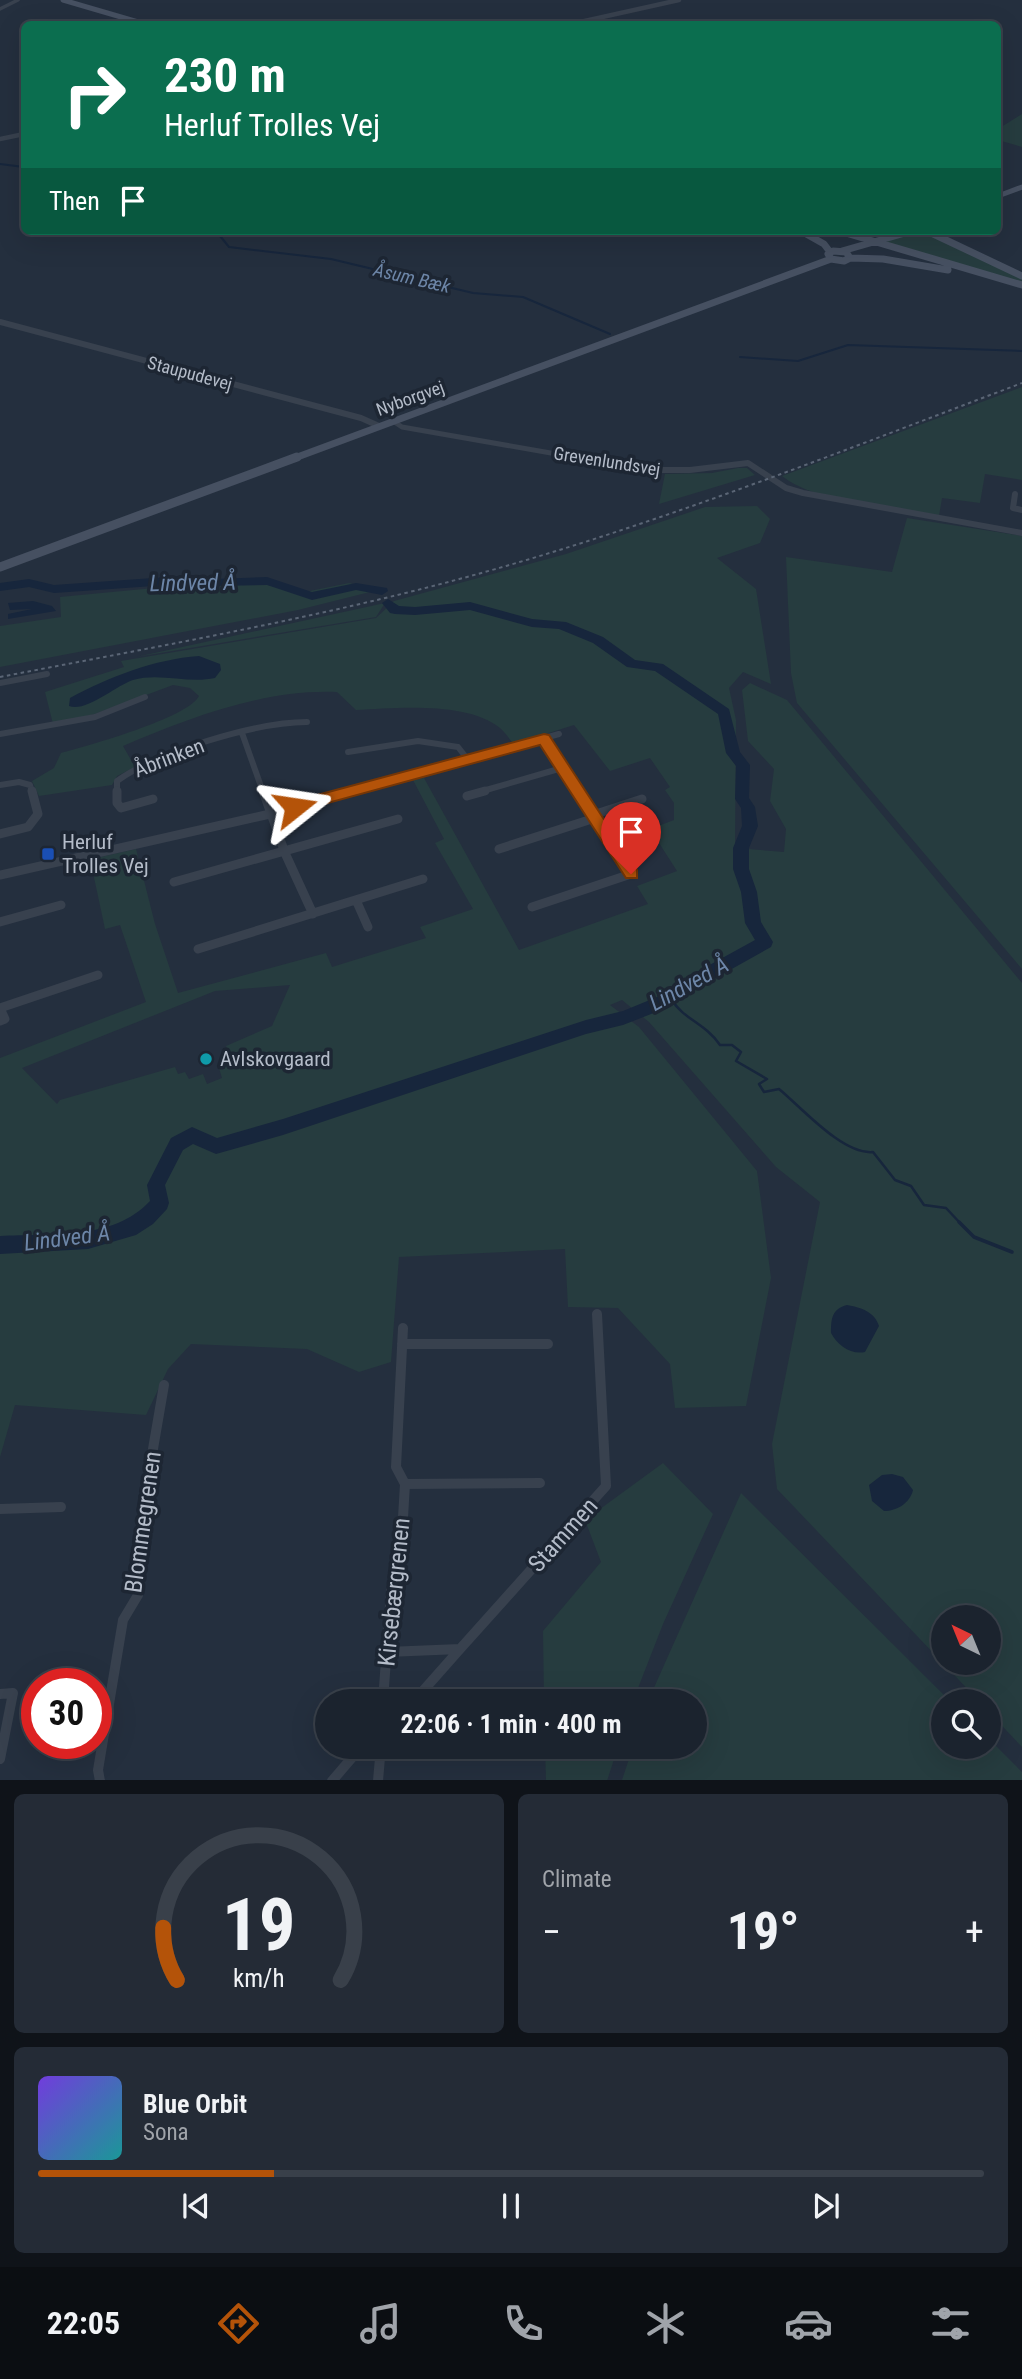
<!DOCTYPE html>
<html lang="en">
<head>
<meta charset="utf-8">
<style>
  :root { --surface:#1b232e; --page:#242b36; --text:#f1f3f6; --muted:#a0a4aa; --line:#39404a; --accent:#b45309 }
  body { margin:0; font-family:"Roboto Condensed",sans-serif; background:var(--page); color:var(--text); height:100vh; display:flex; flex-direction:column; font-size:26px; white-space:nowrap }
  * { box-sizing:border-box; margin:0 }
  p { font-size:23px; color:var(--muted) }
  .icon { flex:none; width:38px; height:38px; fill:none; stroke:currentColor; stroke-width:2; stroke-linecap:round; stroke-linejoin:round }
  .map { position:relative; height:1780px; overflow:hidden }
  .panel { display:flex; flex-direction:column; gap:14px; padding:14px; background:#0f1319; flex:1 }
  .panel>* { flex:none }
  .top-card { position:absolute; left:21px; top:21px; width:980px; height:214px; border-radius:10px; box-shadow:0 7px 28px #0002,0 0 0 2px var(--line); background:#0b6e4f; color:#fff; overflow:hidden }
  .needle { width:46px; rotate:317deg }
  .tools { position:absolute; left:931px; top:1605px; display:grid; gap:14px }
  .tools a { display:grid; place-items:center; width:70px; height:70px; border-radius:50%; background:var(--surface); box-shadow:0 7px 28px #0002,0 0 0 2px var(--line); font-size:35px }
  .speed { position:absolute; left:21px; top:1668px; display:flex; gap:14px; font-size:35px; font-weight:700; text-align:center }
  .speed>* { display:grid; place-content:center; width:91px; height:91px; border-radius:50%; background:var(--surface); box-shadow:0 7px 28px #0002,0 0 0 2px var(--line); line-height:1 }
  .speed .limit { border:10px solid #d22; background:#fff; color:#111 }
  .pin { position:absolute; display:grid; place-items:center; width:60px; height:60px; color:#fff; margin:-72px -30px; border-radius:50% 50% 50% 0; rotate:-45deg; box-shadow:0 0 7px #0007 }
  .pin .icon { rotate:45deg }
  .me { position:absolute; width:77px; margin:-38px; rotate:75deg; stroke-linejoin:round; filter:drop-shadow(0 0 5px #0008) }
  .turn { display:flex; align-items:center; gap:24px; height:147px; padding:0 28px; font-size:32px }
  .turn .icon { width:91px; height:91px; stroke-width:2.5 }
  .turn b { display:block; font-size:49px; line-height:60px }
  .then { display:flex; align-items:center; height:66px; padding:0 28px; background:#0003; gap:14px; font-size:26px }
  .big { font-size:52px; font-weight:700; line-height:1.1 }
  .panel .tile { flex:1; display:flex; flex-direction:column; justify-content:center; gap:10px; min-width:0; padding:0 24px; border-radius:10px; background:var(--page) }
  .panel .dial { align-items:center; gap:0 }
  .dial svg { height:182px; overflow:visible; fill:none; stroke:var(--line); stroke-width:7; stroke-linecap:round; text-anchor:middle }
  .dial text { fill:var(--text); stroke:none }
  .song { display:flex; align-items:center; gap:21px }
  .cover { width:84px; height:84px; border-radius:10px; background:linear-gradient(135deg,hsl(260 70% 55%),hsl(180 70% 35%)) }
  .played { height:7px; border-radius:4px; background:linear-gradient(90deg,var(--accent) 25%,var(--line) 25%) }
  .keys { display:flex; justify-content:space-around; direction:ltr }
  .heat { display:flex; justify-content:space-between; align-items:center; font-size:38px; direction:ltr }
  .panel .tiles { flex:1; display:grid; gap:14px; grid-template-columns:1fr 1fr }
  .tile:last-child { grid-column:span 2 }
  .trip { position:absolute; left:315px; top:1689px; width:392px; height:70px; border-radius:35px; background:var(--surface); box-shadow:0 7px 28px #0002,0 0 0 2px var(--line); font-weight:700; line-height:70px; text-align:center }
  .menu { display:flex; height:112px; justify-content:space-around; align-items:center; background:#0b0e12; color:var(--muted) }
  .menu .icon { width:49px; height:49px }
  .menu .current { color:var(--accent) }
  .menu b { font-size:32px; color:var(--text) }
  .map>svg:first-child { display:block }
  .green { fill:#263c3f; fill-rule:evenodd }
  .water { fill:#17263c }
  .lines { fill:none; stroke-linecap:round; stroke-linejoin:round }
  .stream-far2 { stroke:#17263c; stroke-width:2 }
  .stream-far1 { stroke:#17263c; stroke-width:2.5 }
  .stream { stroke:#17263c; stroke-width:3.5 }
  .river { fill:#17263c; fill-rule:evenodd }
  .minor-far4 { stroke:#38414e; stroke-width:3.5 }
  .minor-far3 { stroke:#38414e; stroke-width:5 }
  .minor-far2 { stroke:#38414e; stroke-width:6 }
  .minor-far1 { stroke:#38414e; stroke-width:9 }
  .minor { stroke:#38414e; stroke-width:10 }
  .tertiary-far1 { stroke:#38414e; stroke-width:4.5 }
  .tertiary { stroke:#38414e; stroke-width:6 }
  .secondary-far2 { stroke:#465061; stroke-width:5 }
  .secondary-far1 { stroke:#465061; stroke-width:7 }
  .secondary { stroke:#465061; stroke-width:9 }
  .rail { stroke:#5a6575; stroke-width:2; stroke-dasharray:3.5 3.5; stroke-linecap:butt }
  .route { fill:#b45309; stroke:#753606; stroke-width:2 }
  .transit-dot { fill:#1a4fb4; stroke:#1d2633; stroke-width:2.5 }
  .culture-dot { fill:#0f9aa8; stroke:#1d2633; stroke-width:2.5 }
  .labels { text-anchor:middle; dominant-baseline:central; stroke-width:7; stroke-linejoin:round; paint-order:stroke }
  .far-street-label { font-size:18px; fill:#b4bcc9; stroke:#1d2633 }
  .far-water-label { font-size:19px; font-style:italic; fill:#6d86a8; stroke:#1d2633 }
  .street-label { font-size:21px; fill:#b4bcc9; stroke:#1d2633 }
  .poi-label { font-size:21px; fill:#b4bcc9; stroke:#1d2633; text-anchor:start }
  .water-label { font-size:23px; font-style:italic; fill:#6d86a8; stroke:#1d2633 }
  .near-street-label { font-size:24px; fill:#b4bcc9; stroke:#1d2633 }
</style>
</head>
<body>
<div class="map">
<svg width="1022" height="1781" viewBox="0 0 1022 1781">
  <rect width="100%" height="100%" fill="#242f3e"/>
  <!-- green -->
  <path class="green" d="M1022,114v33l-24,-7v-11z
    M912,233h14l96,44v6l-139,-41z
    M1022,387v93l-37,-6 -5,29 -38,-5 -3,18c-46,-8 -121,-12 -157,-40z
    M738,468h9l8,7 -96,29 6,-30 47,-1z
    M757,506l13,13 -10,24 -43,15 39,31 15,95 -28,-12 -14,16 7,32 -1,128 49,4 2,-23 -16,-28 4,-32 -26,-28 -6,-51 8,-7 37,17 235,283v764l-33,-35v-11h-10l-202,-212 -5,-45 48,-242 -44,-35 -127,-145 -27,-22 -12,5 29,22 118,144 14,107 -25,128 -71,2 -5,-44 -52,-56 -50,-1 -3,-58 -166,8 -8,105 -32,10 -52,-23 -116,-5 -23,25 -22,46 -131,-10 -15,52v-399l146,-56 -26,-77 -15,4 -13,-61 5,-2 -1,-8 40,-9 19,75 23,69 148,-40 6,14 94,-29 -6,-11 53,-18 -38,-66 9,-4 -31,-59 11,-2 95,172 129,-46 -11,-18 40,-15 -27,-42 24,-9v-17l-9,-13 5,-3 -20,-29 -40,13 -36,-46 -60,19c-5,-5 -9,-12 -14,-16 -33,-27 -104,-20 -144,-18l-19,-18c-74,-3 -148,26 -214,54l12,21 -18,9 -5,9 -73,11 -7,-15 22,-13 7,-15c26,-7 127,-35 138,-57l-9,-8 -17,-3 -78,29 -42,10 -8,-32 79,-25 -3,-6 255,-43 18,-17 172,-47 139,-47zM290,985l-18,41 -46,20 6,15 -13,7 3,10 -15,6 -4,-10 -14,5 -4,-7 -7,2 -3,-7 -115,33 -3,4 -35,-36 193,-77zM943,1617h46v45h-46z
    M907,518l115,18v433l-225,-266 -6,-30 -5,-116 106,15z
    M260,583l40,10 49,-10 29,7 -80,20 -298,57v-41l61,-9 -1,-20 136,-13z
    M385,603l-9,14 -240,40z
    M663,1463l50,51 -50,110 -30,77h-89l-1,-70 58,-69 -16,-42z
    M741,1493l209,208h-7v45h46v-7l33,33v8h-400l11,-33 62,-1v-45h-47z
    M545,1747v-1l73,1 -11,34 -61,-1z"/>
  <!-- water -->
  <path class="water" d="M33,601l19,5 4,5 -48,8v-5l24,-5 -22,1 -2,-7z
    M199,656l21,8 1,6 -6,8c-27,6 -55,-6 -82,2 -16,5 -48,33 -64,26l1,-8c39,-21 85,-39 129,-42z
    M847,1305c13,2 28,7 32,21l-14,26c-14,3 -28,-7 -34,-19 0,-15 1,-24 16,-28z
    M892,1474l11,3 10,13c-3,13 -16,21 -29,21l-12,-10 -3,-16 13,-10z"/>
  <g class="lines">
    <!-- stream-far2 -->
    <path class="stream-far2" d="M0,164l24,3
      M216,231l13,16 102,12 142,34 50,4 87,37
      M740,357l58,4 50,-16 174,6"/>
    <!-- stream-far1 -->
    <path class="stream-far1" d="M672,1000c11,19 33,23 48,45h12l9,7 -5,9 31,18 -8,5 5,8 15,-3c23,19 64,66 94,63l22,28 16,6 13,19 22,3 15,16"/>
    <!-- stream -->
    <path class="stream" d="M959,1222l15,15 38,15"/>
    <!-- river -->
    <path class="river" d="M196,575l17,4 54,-2 45,15 44,-9 31,5 1,3 -6,4 -26,-5 -44,10 -45,-15 -54,1 -17,-3 -142,10 -25,-6 -29,4v-8l29,-4 25,6z
      M388,599l11,7 16,1 55,-5 62,17 34,3 37,15 32,23 28,4 66,45 11,43 10,13 -1,33 6,9 3,19 -9,22v21l8,23 4,30 12,20 -2,5 -84,47 -18,13 -46,18 -37,9 -303,101 -67,19 -23,-10 -10,6 -18,35 4,18 -2,6 -14,15 -17,11 -48,14 -88,5v-18c50,-3 113,5 150,-35l-3,-16 24,-47 21,-11 25,11 66,-19 303,-99 37,-9 34,-14 18,-13 80,-44 -10,-17 -4,-31 -8,-23v-21l9,-22 -1,-18 -6,-9 1,-33 -10,-13 -8,-39 -63,-43 -28,-4 -34,-24 -34,-14 -27,-2 -62,-17 -55,5 -20,-1 -5,-1 -8,-10z"/>
    <!-- minor-far4 -->
    <path class="minor-far4" d="M0,9l18,-9"/>
    <!-- minor-far3 -->
    <path class="minor-far3" d="M393,421l9,6 183,32"/>
    <!-- minor-far2 -->
    <path class="minor-far2" d="M575,457l76,13h39l58,-7 38,25 17,5 219,40
      M1015,494l-2,14 9,2
      M0,683l47,-9
      M242,733l21,59
      M0,734l95,-17 50,-20
      M544,739l34,53
      M348,752l70,-11 40,6 11,14
      M0,785l19,-3 11,3 2,7
      M117,792v-11c40,-29 140,-59 190,-59
      M348,792l211,-58
      M479,792l83,-24"/>
    <!-- minor-far1 -->
    <path class="minor-far1" d="M117,791v12l4,5 32,-9
      M263,791l22,62 28,61
      M467,796l18,-5
      M593,815l49,-16
      M0,834l28,-7 10,-13 -6,-23
      M499,849l96,-31
      M0,875l270,-61 85,-23
      M174,882l224,-63
      M356,900l12,27
      M532,907l99,-33 -54,-83
      M0,922l61,-17
      M198,949l225,-70
      M0,1008l98,-33
      M0,1008l5,11 -5,2"/>
    <!-- minor -->
    <path class="minor" d="M402,1344h146
      M405,1484l135,-1
      M0,1509l61,-2
      M387,1652l73,-3 146,-163 -9,-172
      M0,1694l13,-1 -13,66
      M383,1701l8,-110 9,-23 5,-84 -9,-17 7,-139
      M414,1701l46,-52
      M100,1781l-2,-11 25,-150 15,-25 9,-68 -4,-20 21,-122
      M332,1781l24,-28 24,1
      M378,1781l3,-35"/>
    <!-- tertiary-far1 -->
    <path class="tertiary-far1" d="M571,24l108,-24
      M0,139l24,-5"/>
    <!-- tertiary -->
    <path class="tertiary" d="M0,322l361,96 18,8"/>
    <!-- secondary-far2 -->
    <path class="secondary-far2" d="M63,0l82,24
      M998,196l24,-9"/>
    <!-- secondary-far1 -->
    <path class="secondary-far1" d="M801,231l23,13 6,8
      M839,231l183,54
      M927,231l95,45
      M833,251l13,1 4,6 -6,3 -13,-2 -3,-5z
      M842,251l70,-20
      M850,258l33,1 65,11
      M292,459l539,-200"/>
    <!-- secondary -->
    <path class="secondary" d="M0,567l297,-110"/>
    <!-- rail -->
    <path class="rail" d="M0,677c165,-32 330,-61 492,-107 180,-51 355,-121 530,-187"/>
  </g>
  <!-- route -->
  <path class="route" d="M544,734l5,1 88,135v8h-11l-86,-133 -245,67 -8,-5 8,-6z"/>
  <!-- markers -->
  <rect class="transit-dot" x="41" y="847" width="14" height="14" rx="3.5"/>
  <circle class="culture-dot" cx="206" cy="1059" r="7"/>
  <g class="labels">
    <!-- far-street labels -->
    <g class="far-street-label">
      <text transform="translate(190 373) rotate(15)">Staupudevej</text>
      <text transform="translate(410 398) rotate(-20)">Nyborgvej</text>
      <text transform="translate(607 461) rotate(9)">Grevenlundsvej</text>
    </g>
    <!-- far-water labels -->
    <g class="far-water-label">
      <text transform="translate(412 278) rotate(13)">Åsum Bæk</text>
    </g>
    <!-- street labels -->
    <g class="street-label">
      <text transform="translate(169 758) rotate(-21)">Åbrinken</text>
    </g>
    <!-- poi labels -->
    <g class="poi-label">
      <text x="62" y="842">Herluf<tspan x="62" dy="24">Trolles Vej</tspan></text>
      <text x="220" y="1059">Avlskovgaard</text>
    </g>
    <!-- water labels -->
    <g class="water-label">
      <text transform="translate(193 583) rotate(-1)">Lindved Å</text>
      <text transform="translate(689 984) rotate(-29)">Lindved Å</text>
      <text transform="translate(67 1238) rotate(-7)">Lindved Å</text>
    </g>
    <!-- near-street labels -->
    <g class="near-street-label">
      <text transform="translate(143 1522) rotate(-82)">Blommegrenen</text>
      <text transform="translate(563 1535) rotate(-48)">Stammen</text>
      <text transform="translate(394 1592) rotate(-84)">Kirsebærgrenen</text>
    </g>
  </g>
</svg>
<div class="tools">
<a><svg class="needle" viewBox="-14 -14 28 28"><path d="M0-13l5 13h-10z" fill="#e53935"/><path d="M0 13l5-13h-10z" fill="#a0a4aa"/></svg></a>
<a><svg class="icon" aria-label="search" viewBox="0 0 24 24"><circle cx="10" cy="10" r="6"/><path d="M15 15l6 6"/></svg></a>
</div>
<div class="speed"><div class="limit">30</div></div>
<div class="pin" style="left:631px;top:874px;background:#d93025"><svg class="icon" aria-label="arrive" viewBox="0 0 24 24"><path d="M6 21V4h12l-3 4 3 4H6"/></svg></div>
<svg class="me" style="left:295px;top:807px" viewBox="-20 -20 40 40"><path d="M0-17L14 15 0 8-14 15z" fill="#b45309" stroke="#fff" stroke-width="4"/></svg>
<div class="trip">22:06 · 1 min · 400 m</div>
<div class="top-card">
<div class="turn"><svg class="icon" aria-label="right" viewBox="0 0 24 24"><path d="M7 20v-9h11M14 6l5 5-5 5"/></svg><div><b>230 m</b>Herluf Trolles Vej</div></div>
<div class="then">Then<svg class="icon" aria-label="arrive" viewBox="0 0 24 24"><path d="M6 21V4h12l-3 4 3 4H6"/></svg></div>
</div>
</div>
<section class="panel">
<div class="tiles">
<div class="tile dial"><svg viewBox="0 0 100 80">
<path d="M14 69A42 42 0 1 1 86 69"/>
<path d="M14 69A42 42 0 0 1 8 46" stroke="#b45309"/>
<text x="50" y="56" font-size="32" font-weight="700">19</text>
<text x="50" y="72" font-size="11">km/h</text>
</svg></div>
<div class="tile"><p>Climate</p>
<div class="heat"><a>−</a><b class="big">19°</b><a>+</a></div>
</div>
<div class="tile">
<div class="song"><i class="cover"></i><div><b>Blue Orbit</b><p>Sona</p></div></div>
<div class="played"></div>
<div class="keys"><svg class="icon" aria-label="previous" viewBox="0 0 24 24"><path d="M18 5L8 12l10 7zM5 5v14"/></svg><svg class="icon" aria-label="pause" viewBox="0 0 24 24"><path d="M8 5v14M16 5v14"/></svg><svg class="icon" aria-label="next" viewBox="0 0 24 24"><path d="M6 5l10 7-10 7zM19 5v14"/></svg></div>
</div>
</div>
</section>
<nav class="menu">
<b>22:05</b>
<svg class="icon current" aria-label="directions" viewBox="0 0 24 24"><path d="M12 3l9 9-9 9-9-9zM9 14v-3h6M13 9l2 2-2 2"/></svg>
<svg class="icon" aria-label="music" viewBox="0 0 24 24"><path d="M9 18V5l10-2v13"/><circle cx="6" cy="18" r="3"/><circle cx="16" cy="16" r="3"/></svg>
<svg class="icon" aria-label="phone" viewBox="0 0 24 24"><path d="M5 4h4l2 5-3 2q2 4 5 5l2-3 5 2v4C11 20 4 13 5 4z"/></svg>
<svg class="icon" aria-label="climate" viewBox="0 0 24 24"><path d="M12 3v18M4 7l16 10M4 17L20 7"/></svg>
<svg class="icon" aria-label="car" viewBox="0 0 24 24"><path d="M5 17H2v-5l4-1 3-4h7l3 4 3 1v5h-3M9 17h6M6 11h13"/><circle cx="7" cy="17" r="2"/><circle cx="17" cy="17" r="2"/></svg>
<svg class="icon" aria-label="filters" viewBox="0 0 24 24"><path d="M4 7h16M4 17h16"/><circle cx="9" cy="7" r="2"/><circle cx="15" cy="17" r="2"/></svg>
</nav>
</body>
</html>
